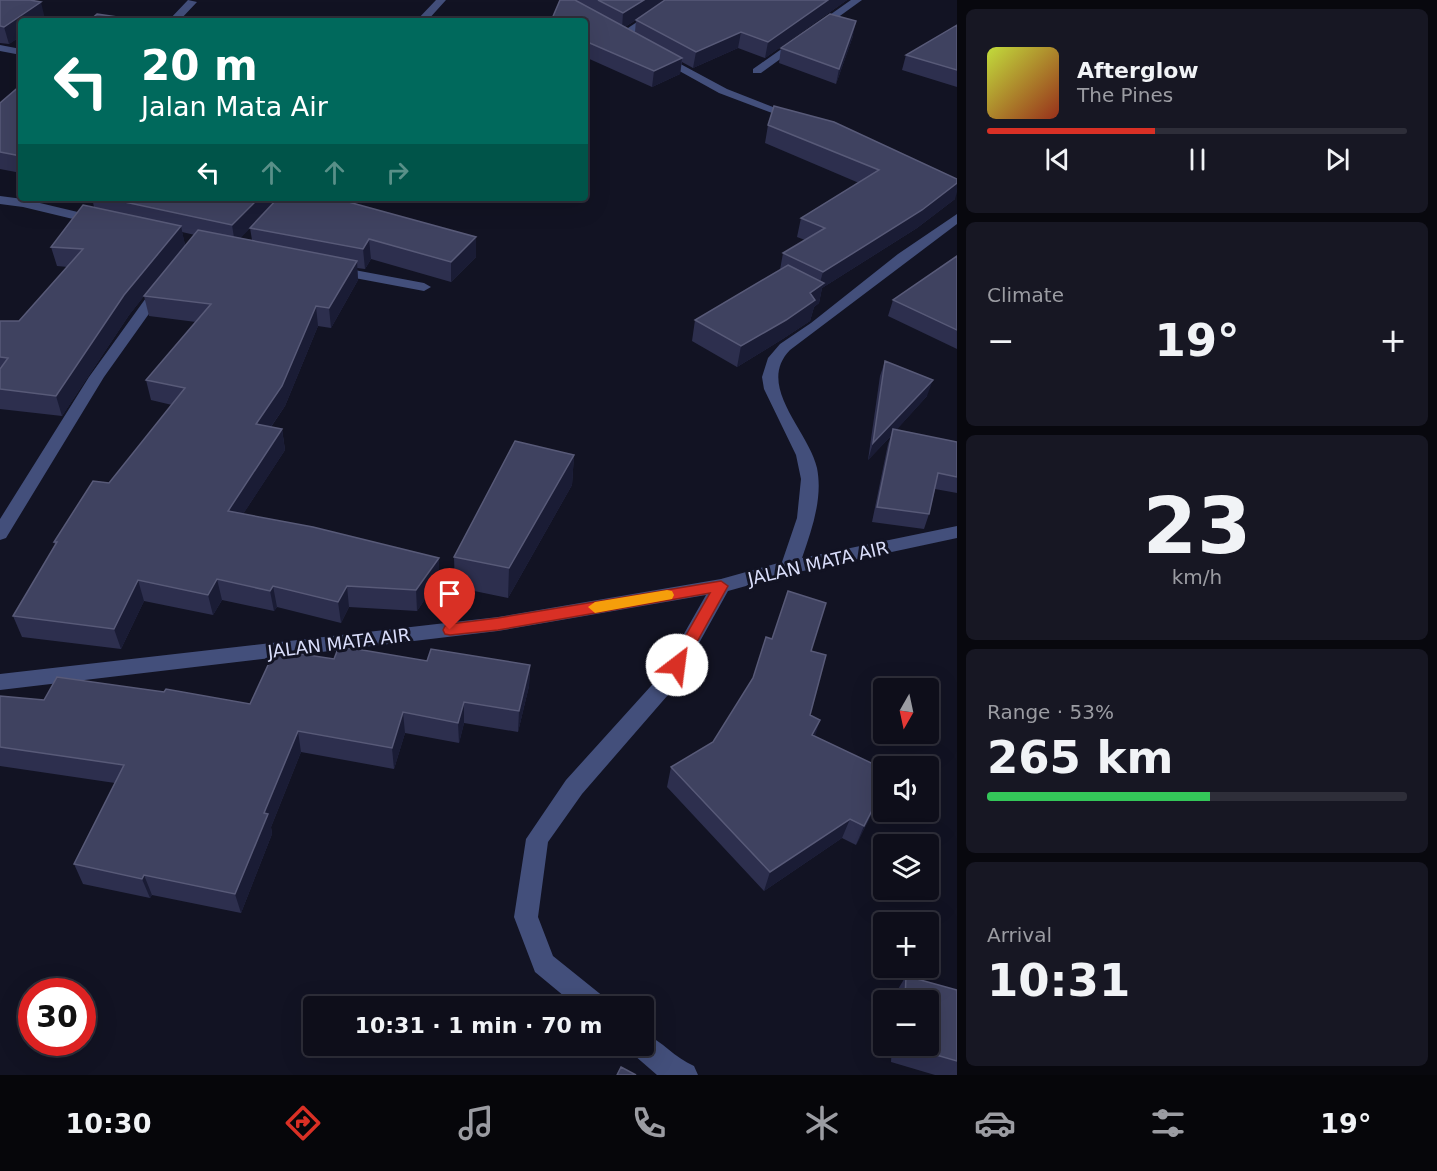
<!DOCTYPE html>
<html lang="en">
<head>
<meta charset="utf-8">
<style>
  :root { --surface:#0e0e1a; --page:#171723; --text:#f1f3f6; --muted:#9b9ca2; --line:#2e2e39; --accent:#d93025 }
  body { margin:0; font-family:"DejaVu Sans",sans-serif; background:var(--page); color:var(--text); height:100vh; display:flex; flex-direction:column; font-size:22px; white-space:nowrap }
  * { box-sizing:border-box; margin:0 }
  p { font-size:20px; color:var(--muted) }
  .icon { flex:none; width:33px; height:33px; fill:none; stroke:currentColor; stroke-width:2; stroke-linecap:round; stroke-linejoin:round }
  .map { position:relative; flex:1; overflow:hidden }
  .side { display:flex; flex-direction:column; gap:9px; padding:9px; background:#08080e; width:480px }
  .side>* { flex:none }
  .hud { position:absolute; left:18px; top:18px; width:570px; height:183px; border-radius:6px; box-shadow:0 6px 24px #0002,0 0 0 2px var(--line); background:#00695c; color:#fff; overflow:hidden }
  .needle { width:39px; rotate:189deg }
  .fabs { position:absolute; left:873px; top:678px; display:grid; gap:12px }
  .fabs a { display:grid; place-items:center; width:66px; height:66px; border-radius:6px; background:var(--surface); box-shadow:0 6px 24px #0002,0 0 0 2px var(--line); font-size:30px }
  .speed { position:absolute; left:18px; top:978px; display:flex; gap:12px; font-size:30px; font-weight:700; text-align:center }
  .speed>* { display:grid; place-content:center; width:78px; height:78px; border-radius:50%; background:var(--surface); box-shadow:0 6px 24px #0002,0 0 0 2px var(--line); line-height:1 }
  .speed .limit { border:9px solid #d22; background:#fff; color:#111 }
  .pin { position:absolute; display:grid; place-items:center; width:51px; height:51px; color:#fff; margin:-62px -26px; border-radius:50% 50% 50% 0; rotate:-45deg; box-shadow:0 0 6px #0007 }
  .pin .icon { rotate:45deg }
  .me { position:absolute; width:66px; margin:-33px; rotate:30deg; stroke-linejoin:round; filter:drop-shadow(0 0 4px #0008) }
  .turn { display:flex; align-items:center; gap:21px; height:126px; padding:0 24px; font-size:27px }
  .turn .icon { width:78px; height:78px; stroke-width:2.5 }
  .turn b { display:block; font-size:42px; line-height:51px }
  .lanes { display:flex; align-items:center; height:57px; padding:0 24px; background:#0003; justify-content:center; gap:30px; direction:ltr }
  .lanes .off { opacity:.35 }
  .big { font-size:45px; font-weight:600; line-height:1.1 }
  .side .tile { flex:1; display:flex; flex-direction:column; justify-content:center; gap:9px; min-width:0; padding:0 21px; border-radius:9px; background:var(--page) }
  .side .dial { align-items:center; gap:0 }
  .dial b { font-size:78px; line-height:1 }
  .song { display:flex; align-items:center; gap:18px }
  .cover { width:72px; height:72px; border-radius:9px; background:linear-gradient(135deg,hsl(70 70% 55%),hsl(10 70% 35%)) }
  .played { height:6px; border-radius:3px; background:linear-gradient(90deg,var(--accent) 40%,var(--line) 40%) }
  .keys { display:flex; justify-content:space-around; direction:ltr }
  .heat { display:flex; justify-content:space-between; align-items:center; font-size:33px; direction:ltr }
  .charge { height:9px; border-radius:4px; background:linear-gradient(90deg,#34c759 53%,var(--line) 0) }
  .trip { position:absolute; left:303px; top:996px; width:351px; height:60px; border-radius:6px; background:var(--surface); box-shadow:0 6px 24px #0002,0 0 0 2px var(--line); font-weight:600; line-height:60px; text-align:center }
  .dock { display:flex; height:96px; justify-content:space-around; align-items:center; background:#06060a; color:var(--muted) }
  .dock .icon { width:42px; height:42px }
  .dock .selected { color:var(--accent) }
  .dock b { font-size:27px; color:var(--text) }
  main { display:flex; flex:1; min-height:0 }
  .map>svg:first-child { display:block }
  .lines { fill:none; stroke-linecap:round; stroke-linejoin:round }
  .minor { fill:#434f7b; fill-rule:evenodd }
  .wall { fill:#2d2f4e; fill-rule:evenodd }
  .shaded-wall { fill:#1a1c35 }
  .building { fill:#3f4260; stroke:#585a78; stroke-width:1.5 }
  .route { fill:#d93025; stroke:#8d1f18; stroke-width:1.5 }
  .slow { fill:#f59e0b }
  .labels { text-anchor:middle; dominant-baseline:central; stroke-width:6; stroke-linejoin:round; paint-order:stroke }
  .street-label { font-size:18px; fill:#d9ddfa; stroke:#121323 }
</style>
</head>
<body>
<main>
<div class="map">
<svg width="957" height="1075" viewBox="0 0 957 1075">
  <rect width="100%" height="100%" fill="#121323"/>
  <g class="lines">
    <!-- minor -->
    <path class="minor" d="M188,0l9,2 -18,19h-11z
      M436,0h10l-19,21h-11z
      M670,0h12l-55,38h-8v-4z
      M851,0h11l-101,73h-8v-4z
      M0,45l21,4v6l-21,-4z
      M660,53l67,36 74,29 -2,2h-8l-72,-27 -63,-35 -1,-2z
      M0,196l23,3 80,19 2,3 -7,4 -75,-18 -23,-3z
      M957,214v10l-167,126c-35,36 19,81 27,118 6,30 -5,61 -15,90l155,-32v12l-168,36 -61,17 -54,97 -92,106 -34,48 -10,75 15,39 51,41 3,9h-31l-41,-34 -21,-55 12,-78 40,-59 94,-104 46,-81 -208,36 -498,59v-16l498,-57 223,-38 61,-17 15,-44 4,-39 -5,-24 -32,-66 -2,-12 6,-19 12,-14 31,-21 87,-69z
      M333,266l91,17 7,4 -7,4 -96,-18 -2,-3 2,-3z
      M161,283l7,4 -64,90 -98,161 -6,2v-21l89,-142 67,-93z
      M644,1033c18,8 31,25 50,33l4,9h-41l-23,-20 -4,-9h14z"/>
  </g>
  <!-- wall -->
  <path class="wall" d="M0,0l45,19 -3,2h-21v15l-12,8 -9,-1z
    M560,0h287l-82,58 -27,-10 -45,20 -11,-6 -2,12 -28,13 -67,-30v-36zM636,20l-1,12 -10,-5z
    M957,25v62l-55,-17 4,-15z
    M853,36l-17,48 -57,-21 2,-15z
    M21,85v88l-21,-4v-66z
    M768,125l187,74 -38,29 -95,60 -3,15 -5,4 -4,14 -29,19 -44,27 -45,-26 3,-21 85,-50 3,-17 22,-13 -8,-3 4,-19 58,-35 -94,-40z
    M92,198h184v2l200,57 -25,25 -80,-23 -6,10 -8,-1 1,12 -27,48 -13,-2 -33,80 -14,21 11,2 3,21 -42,64 196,44v20l-22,33 -68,-4 -8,16 -64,-16 -3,4 -52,-11 -9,15 -69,-14 -23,48 -99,-12 -9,-21 42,-71 -1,-3 55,-59 63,-78 -21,-5 -5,-20 50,-58 -47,-6 -5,-20 -15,19 -67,101 -62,-7v-88h19l49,-54 -11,-1 -6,-19 43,-40zM250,228l2,12 -12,-2zM182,232l13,3 -49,59 39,-49z
    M482,198h31l-1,3z
    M957,256v93l-69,-33 5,-16z
    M885,361l42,35 -31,34 61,12v51l-22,-4 -6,25 -5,15 -52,-7 16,-78 3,-8 -23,24 12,-84z
    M574,455l-2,30 -64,113 -53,-11 -1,-30z
    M811,651l-1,64 5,21 69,33v20l-28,56 -14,-7 -78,53 -97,-104 4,-20 42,-25z
    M334,659l93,2 103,4 -1,21 -11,46 -54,-9 -5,20 -54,-10 -11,36 -93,-17 -30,75 1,7 -31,79 -89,-18 -2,3 -67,-14 -9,-20 41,-81 -115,-17v-70l44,4 206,4z
    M906,976l51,14v85h-22l-44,-13 1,-16h36v-46h-33v-6z"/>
  <!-- shaded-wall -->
  <path class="shaded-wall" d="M644,0h22l-44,29 1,-16z
    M828,0h19l-82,58 3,-16z
    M41,2l4,17 -3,2h-21v15l-12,8 -5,-17z
    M856,21l-3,15 -17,48 3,-15z
    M741,32l-3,16 -45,20 3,-16z
    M682,58l-2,16 -28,13 2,-16z
    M957,183v9l-2,7 -38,29 -95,60 -3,15 -5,4 -4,14 -29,19 -44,27 4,-21 78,-60 4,-14z
    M259,198h17v3l-41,43 -3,-19z
    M181,226l4,19 -56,70 -67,101 -6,-20 68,-101z
    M476,237v20l-25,25v-20z
    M369,239l2,20 -6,10 -2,-20z
    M357,261l1,19 -27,48 -2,-20z
    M316,306l2,20 -33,80 -26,38 -3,-20z
    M933,380l-6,16 -35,39 1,-6 -2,7 -23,24 5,-17z
    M282,429l3,21 -53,81 -4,-20z
    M574,455l-2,30 -64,113 1,-30z
    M439,558v20l-22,33 -1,-21z
    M217,579l5,21 -9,15 -5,-20z
    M138,580l6,21 -23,48 -7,-20z
    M273,586l4,21 -3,4 -4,-20z
    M347,586l2,21 -8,16 -3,-21z
    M530,665l-1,21 -11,46 1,-21z
    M464,702v21l-5,20 -1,-20z
    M403,712l2,21 -11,36 -2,-21z
    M820,720l-6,20 -2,-5z
    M298,731l3,21 -30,75 1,7 -31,79 -6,-19 29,-81z
    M884,787v2l-28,56 8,-19z
    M850,819l-8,19 -78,53 6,-19z
    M144,875l8,20 -2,3 -8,-19z"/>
  <!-- building -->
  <path class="building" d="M0,0h30l11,2 -37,25 -4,-1z
    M560,0h15l107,58 -28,13 -69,-30v-20h-34z
    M598,0h46l-21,13z
    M665,0h163l-60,42 -27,-10 -45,20 -60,-32z
    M97,14l48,7h-56z
    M830,14l26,7 -17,48 -58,-21z
    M957,25v45l-51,-15z
    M21,85v71l-21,-4v-49z
    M774,106l60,16 123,57v4l-35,27 -99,62 -40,-19 42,-25 -24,-10 78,-48 -111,-45z
    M106,198h153l-27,27z
    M278,198h56l142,39 -25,25 -82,-23 -6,10 -113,-21z
    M83,205l98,21 -57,69 -68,101 -56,-7v-20l8,-11 -8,-1v-36h19l64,-72 -32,-2z
    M198,230l159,31 -28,47 -13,-2 -34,80 -26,38 26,5 -54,82 85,16 126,31 -23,32 -69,-4 -9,16 -65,-16 -3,5 -53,-12 -9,16 -70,-15 -24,49 -101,-13 44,-74h-3l39,-61 16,2 76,-95 -39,-8 65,-76 -67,-8z
    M957,256v74l-64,-30z
    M788,265l36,18 -14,10 5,7 -29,20 -45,26 -46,-26z
    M885,361l48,19 -60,63z
    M893,429l64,13v35l-19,-4 -9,41 -52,-7z
    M515,441l59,14 -65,113 -55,-11z
    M788,591l38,12 -15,48 15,4 -16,60 10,5 -8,15 72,34v18l-20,39 -14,-7 -80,53 -99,-105 42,-25 40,-64 13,-41 6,2z
    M339,646l88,15 4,-12 99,16 -11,46 -55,-9 -6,21 -55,-11 -11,36 -94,-17 -34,82 4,1 -33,80 -91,-19 -2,4 -68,-15 50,-99 -124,-18v-51l44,4 13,-23 107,15 2,-3 84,15 25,-54 59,9z
    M906,976l51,14v71l-52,-15h23v-46h-23z
    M621,1067l15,8h-19z"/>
  <!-- route -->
  <path class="route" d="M721,581l7,5 -46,83h-11l-2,-4 41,-72 -212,37 -48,5 -5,-1 -2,-4 2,-4 5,-2 48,-6z"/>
  <!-- slow -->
  <path class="slow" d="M667,590l5,1 2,4 -2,4 -77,14 -7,-6 7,-5z"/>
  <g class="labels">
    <!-- street labels -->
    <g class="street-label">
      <text transform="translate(818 563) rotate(-13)">JALAN MATA AIR</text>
      <text transform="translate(339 643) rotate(-7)">JALAN MATA AIR</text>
    </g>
  </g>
</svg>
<div class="fabs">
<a><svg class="needle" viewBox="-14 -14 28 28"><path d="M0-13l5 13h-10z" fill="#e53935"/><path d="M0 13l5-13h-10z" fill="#9b9ca2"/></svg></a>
<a><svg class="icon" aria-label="sound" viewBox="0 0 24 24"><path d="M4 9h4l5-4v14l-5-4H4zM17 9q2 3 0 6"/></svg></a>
<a><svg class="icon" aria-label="layers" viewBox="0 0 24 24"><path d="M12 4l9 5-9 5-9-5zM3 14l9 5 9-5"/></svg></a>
<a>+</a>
<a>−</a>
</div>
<div class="speed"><div class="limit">30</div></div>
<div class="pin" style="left:450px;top:630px;background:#d93025"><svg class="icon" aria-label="arrive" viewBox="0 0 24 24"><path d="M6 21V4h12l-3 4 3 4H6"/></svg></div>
<svg class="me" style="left:677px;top:665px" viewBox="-20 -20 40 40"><circle r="19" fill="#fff"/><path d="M0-13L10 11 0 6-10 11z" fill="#d93025"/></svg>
<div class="trip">10:31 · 1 min · 70 m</div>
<div class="hud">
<div class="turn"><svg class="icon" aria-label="left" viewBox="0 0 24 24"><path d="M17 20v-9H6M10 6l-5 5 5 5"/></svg><div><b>20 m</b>Jalan Mata Air</div></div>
<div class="lanes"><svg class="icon" aria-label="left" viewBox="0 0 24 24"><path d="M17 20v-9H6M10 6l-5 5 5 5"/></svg><svg class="icon off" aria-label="ahead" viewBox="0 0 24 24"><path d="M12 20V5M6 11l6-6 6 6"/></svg><svg class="icon off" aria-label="ahead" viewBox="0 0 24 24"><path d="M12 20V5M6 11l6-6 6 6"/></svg><svg class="icon off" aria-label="right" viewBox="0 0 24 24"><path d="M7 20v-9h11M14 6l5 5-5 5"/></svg></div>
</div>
</div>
<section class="side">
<div class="tile">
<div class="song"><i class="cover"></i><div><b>Afterglow</b><p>The Pines</p></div></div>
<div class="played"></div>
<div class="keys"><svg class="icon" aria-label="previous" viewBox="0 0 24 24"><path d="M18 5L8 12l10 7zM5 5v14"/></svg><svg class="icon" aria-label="pause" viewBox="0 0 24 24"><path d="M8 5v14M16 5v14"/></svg><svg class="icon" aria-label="next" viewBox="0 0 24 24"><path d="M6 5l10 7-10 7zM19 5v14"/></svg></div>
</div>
<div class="tile"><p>Climate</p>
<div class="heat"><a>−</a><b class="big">19°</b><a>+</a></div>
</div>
<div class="tile dial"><b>23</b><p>km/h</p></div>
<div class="tile"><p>Range · 53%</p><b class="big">265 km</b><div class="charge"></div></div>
<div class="tile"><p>Arrival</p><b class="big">10:31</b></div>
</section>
</main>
<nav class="dock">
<b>10:30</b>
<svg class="icon selected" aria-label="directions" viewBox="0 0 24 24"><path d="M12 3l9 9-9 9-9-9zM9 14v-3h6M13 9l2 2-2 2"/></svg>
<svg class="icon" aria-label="music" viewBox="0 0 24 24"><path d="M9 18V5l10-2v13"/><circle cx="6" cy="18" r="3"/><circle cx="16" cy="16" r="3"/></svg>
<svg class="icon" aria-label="phone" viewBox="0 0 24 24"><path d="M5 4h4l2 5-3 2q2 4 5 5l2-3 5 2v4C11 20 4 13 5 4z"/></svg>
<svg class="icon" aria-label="climate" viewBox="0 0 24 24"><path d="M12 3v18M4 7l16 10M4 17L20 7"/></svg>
<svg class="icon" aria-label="car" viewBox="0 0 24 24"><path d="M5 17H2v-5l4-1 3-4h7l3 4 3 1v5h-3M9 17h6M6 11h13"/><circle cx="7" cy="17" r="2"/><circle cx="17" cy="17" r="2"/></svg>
<svg class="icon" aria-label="filters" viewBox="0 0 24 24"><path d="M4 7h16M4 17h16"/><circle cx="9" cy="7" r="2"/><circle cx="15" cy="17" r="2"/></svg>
<b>19°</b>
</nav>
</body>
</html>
